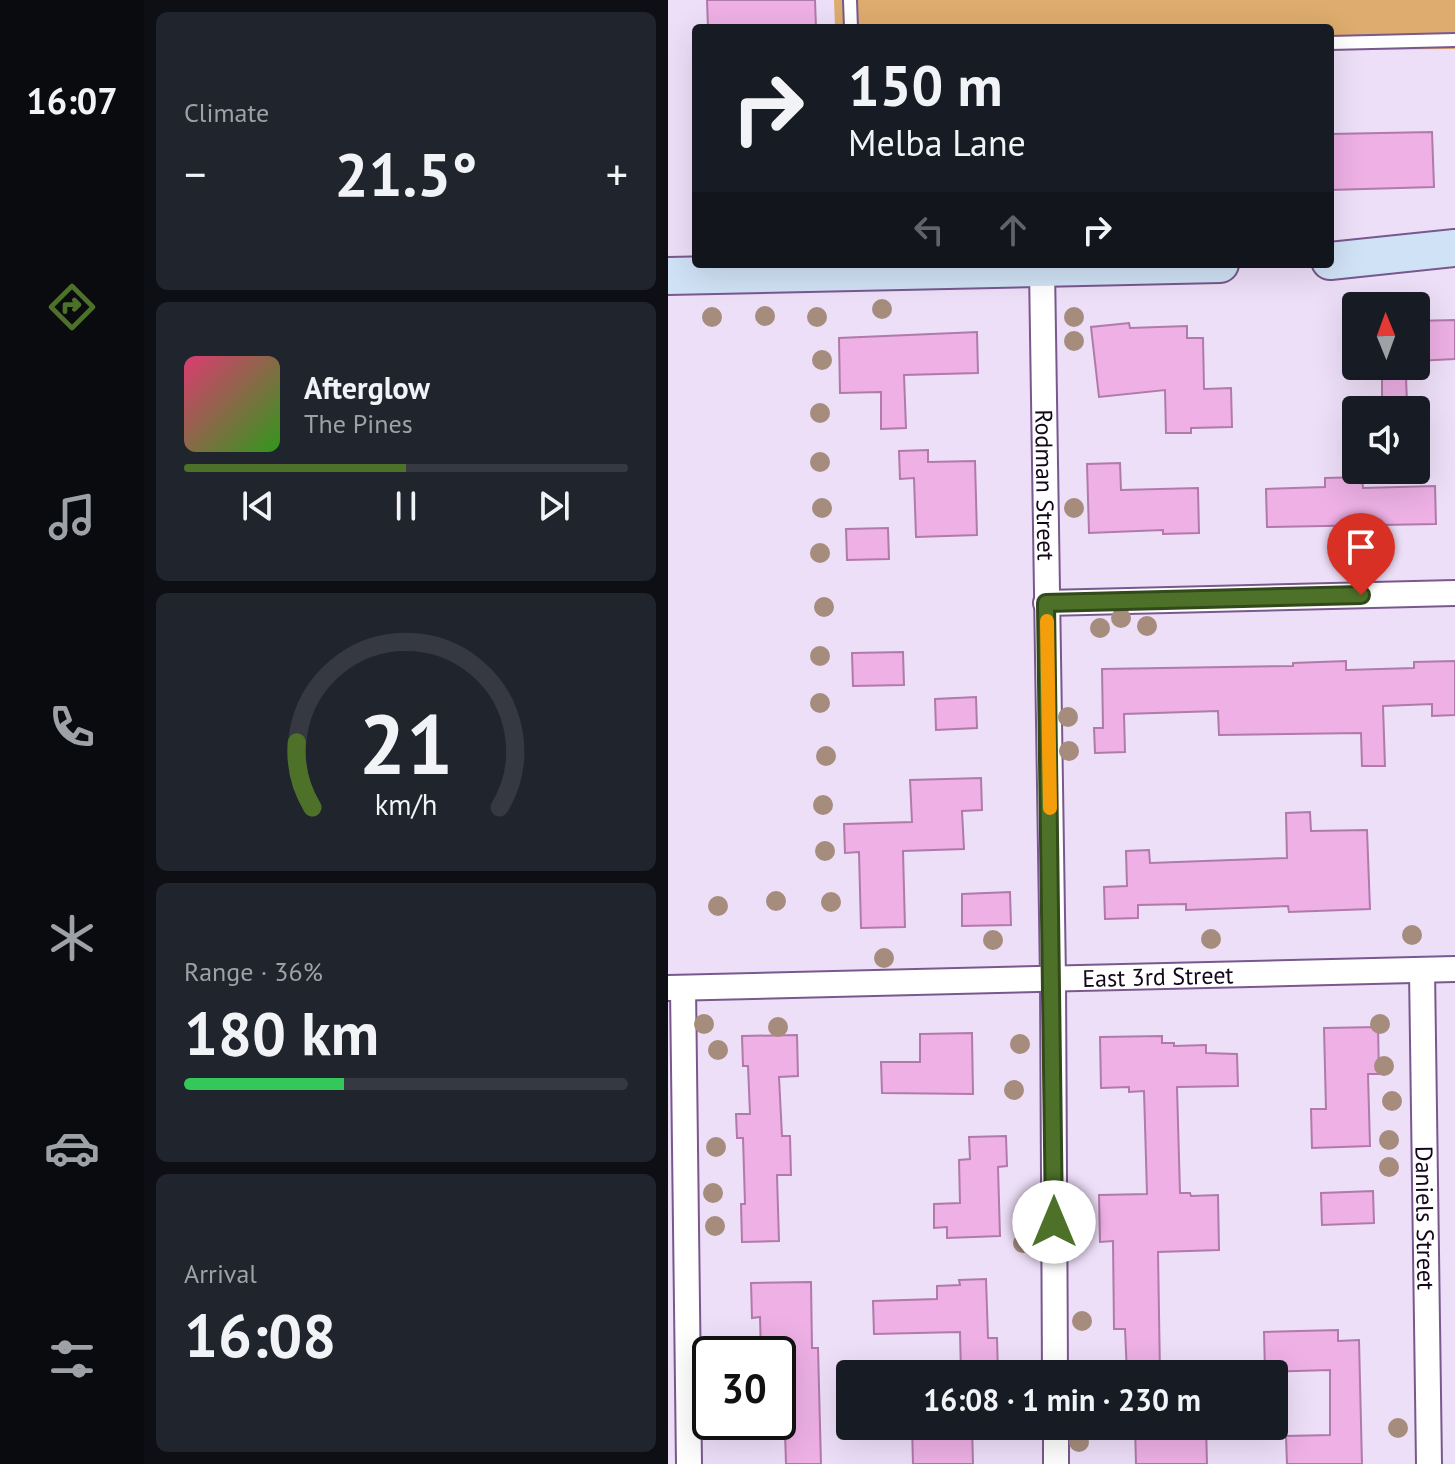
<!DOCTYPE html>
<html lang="en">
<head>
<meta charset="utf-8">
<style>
  :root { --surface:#171b24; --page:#20242c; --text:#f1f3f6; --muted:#9ea1a6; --line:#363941; --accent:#4d7129 }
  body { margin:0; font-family:"PT Sans",sans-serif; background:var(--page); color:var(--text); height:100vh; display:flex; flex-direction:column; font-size:30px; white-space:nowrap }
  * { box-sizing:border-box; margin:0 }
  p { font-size:26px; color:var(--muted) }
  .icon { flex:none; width:44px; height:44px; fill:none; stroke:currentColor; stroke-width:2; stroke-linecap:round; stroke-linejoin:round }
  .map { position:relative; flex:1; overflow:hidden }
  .details { display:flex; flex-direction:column; gap:12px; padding:12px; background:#0d0f14; width:524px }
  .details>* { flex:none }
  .hud { position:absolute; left:24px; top:24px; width:642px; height:244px; border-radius:8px; box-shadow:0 8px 32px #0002; background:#171b24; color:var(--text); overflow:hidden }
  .needle { width:52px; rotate:359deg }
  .fabs { position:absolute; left:674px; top:292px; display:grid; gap:16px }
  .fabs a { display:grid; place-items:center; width:88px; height:88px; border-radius:8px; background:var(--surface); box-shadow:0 8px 32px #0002; font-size:40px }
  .speed { position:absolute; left:24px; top:1336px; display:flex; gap:16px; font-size:40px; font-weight:700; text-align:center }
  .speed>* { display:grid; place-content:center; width:104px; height:104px; border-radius:50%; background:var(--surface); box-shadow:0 8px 32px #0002; line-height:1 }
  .speed .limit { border:4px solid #111; border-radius:12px; background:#fff; color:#111 }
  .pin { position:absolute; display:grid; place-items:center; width:68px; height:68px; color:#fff; margin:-82px -34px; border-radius:50% 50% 50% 0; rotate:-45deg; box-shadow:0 0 8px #0007 }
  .pin .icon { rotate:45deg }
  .me { position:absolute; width:88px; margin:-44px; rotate:0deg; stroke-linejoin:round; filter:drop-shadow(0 0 6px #0008) }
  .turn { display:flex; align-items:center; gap:28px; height:168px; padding:0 24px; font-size:36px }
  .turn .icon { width:104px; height:104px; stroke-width:2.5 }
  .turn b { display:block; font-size:56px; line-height:68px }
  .lanes { display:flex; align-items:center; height:76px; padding:0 24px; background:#0003; justify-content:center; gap:40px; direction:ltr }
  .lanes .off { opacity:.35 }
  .big { font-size:60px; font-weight:700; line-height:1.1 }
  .details .widget { flex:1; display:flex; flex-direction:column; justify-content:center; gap:12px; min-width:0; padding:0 28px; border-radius:12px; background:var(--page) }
  .details .dial { align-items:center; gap:0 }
  .dial svg { height:208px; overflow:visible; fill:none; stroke:var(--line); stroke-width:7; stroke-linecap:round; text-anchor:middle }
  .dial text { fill:var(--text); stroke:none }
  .song { display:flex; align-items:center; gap:24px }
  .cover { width:96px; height:96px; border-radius:12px; background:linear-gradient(135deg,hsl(340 70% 55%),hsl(110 70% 35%)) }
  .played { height:8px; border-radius:4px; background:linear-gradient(90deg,var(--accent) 50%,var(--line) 50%) }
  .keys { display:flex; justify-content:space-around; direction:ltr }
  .heat { display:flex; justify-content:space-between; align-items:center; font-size:44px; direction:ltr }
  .charge { height:12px; border-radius:6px; background:linear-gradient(90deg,#34c759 36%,var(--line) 0) }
  .trip { position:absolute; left:168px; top:1360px; width:452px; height:80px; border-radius:8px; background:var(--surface); box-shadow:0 8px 32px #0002; font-weight:700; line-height:80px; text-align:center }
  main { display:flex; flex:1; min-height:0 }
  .tabs { display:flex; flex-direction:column; width:144px; justify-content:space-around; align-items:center; background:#090b0e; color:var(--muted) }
  .tabs .icon { width:56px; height:56px }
  .tabs .selected { color:var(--accent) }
  .tabs b { font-size:36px; color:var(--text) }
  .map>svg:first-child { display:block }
  .green { fill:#ddac6e }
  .building { fill:#eeb0e5; stroke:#b07aa9; stroke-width:2 }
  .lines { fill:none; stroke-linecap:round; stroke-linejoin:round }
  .lane-casing { stroke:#79588e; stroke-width:16 }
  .street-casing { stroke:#79588e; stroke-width:28 }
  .secondary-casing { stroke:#79588e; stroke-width:40 }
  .lane { stroke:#fff; stroke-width:12 }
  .street { stroke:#fff; stroke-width:24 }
  .secondary { stroke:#d0e2f6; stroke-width:36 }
  .tree { fill:#a68c7d }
  .route-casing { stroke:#32491b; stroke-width:20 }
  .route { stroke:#4d7129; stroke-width:14 }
  .slow { stroke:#f59e0b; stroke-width:14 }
  .labels { text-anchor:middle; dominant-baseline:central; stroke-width:6; stroke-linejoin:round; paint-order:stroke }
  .street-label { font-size:24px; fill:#14071b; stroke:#eedff8 }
</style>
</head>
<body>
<main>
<nav class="tabs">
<b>16:07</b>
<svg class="icon selected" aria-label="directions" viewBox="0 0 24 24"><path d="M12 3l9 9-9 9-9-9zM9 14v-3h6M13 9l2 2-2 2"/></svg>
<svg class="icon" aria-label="music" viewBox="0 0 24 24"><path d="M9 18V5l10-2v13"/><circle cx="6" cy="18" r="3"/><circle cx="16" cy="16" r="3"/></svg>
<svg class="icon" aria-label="phone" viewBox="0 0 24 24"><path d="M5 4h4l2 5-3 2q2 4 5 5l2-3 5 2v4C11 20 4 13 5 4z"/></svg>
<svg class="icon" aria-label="climate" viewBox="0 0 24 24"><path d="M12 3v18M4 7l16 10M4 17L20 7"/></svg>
<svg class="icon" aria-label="car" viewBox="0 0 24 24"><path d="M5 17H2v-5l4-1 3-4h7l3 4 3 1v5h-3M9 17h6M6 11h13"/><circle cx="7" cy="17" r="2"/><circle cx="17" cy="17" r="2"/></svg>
<svg class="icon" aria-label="filters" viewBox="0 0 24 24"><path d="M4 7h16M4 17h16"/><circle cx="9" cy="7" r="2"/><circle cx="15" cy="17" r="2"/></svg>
</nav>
<section class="details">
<div class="widget"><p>Climate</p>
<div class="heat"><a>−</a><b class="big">21.5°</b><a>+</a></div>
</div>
<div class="widget">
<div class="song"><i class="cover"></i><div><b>Afterglow</b><p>The Pines</p></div></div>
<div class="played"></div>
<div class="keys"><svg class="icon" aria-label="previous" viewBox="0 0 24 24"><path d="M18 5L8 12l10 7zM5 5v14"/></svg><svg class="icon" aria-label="pause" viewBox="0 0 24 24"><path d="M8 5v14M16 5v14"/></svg><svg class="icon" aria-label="next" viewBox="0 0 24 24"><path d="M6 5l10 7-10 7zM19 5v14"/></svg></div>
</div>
<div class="widget dial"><svg viewBox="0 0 100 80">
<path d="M14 69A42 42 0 1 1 86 69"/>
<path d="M14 69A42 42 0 0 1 8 44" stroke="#4d7129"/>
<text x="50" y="56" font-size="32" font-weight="700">21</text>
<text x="50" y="72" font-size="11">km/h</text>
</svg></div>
<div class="widget"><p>Range · 36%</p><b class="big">180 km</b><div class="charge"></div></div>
<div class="widget"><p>Arrival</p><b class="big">16:08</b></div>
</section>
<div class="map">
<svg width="787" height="1464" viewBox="0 0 787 1464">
  <rect width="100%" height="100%" fill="#eedff8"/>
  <!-- green -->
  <path class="green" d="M166,0h621v49l-125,1v-22h-495z"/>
  <!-- building -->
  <path class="building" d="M39,0h108l1,28h-108z
    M764,132l2,55 -104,3v-56z
    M787,320v39l-39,2v-40z
    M461,323l1,5 57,-2v12h16l1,51 27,-1 1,39 -41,1v5h-25l-1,-43 -66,7 -8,-70z
    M309,332l1,41 -74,2 2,53 -25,1v-37l-41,1 -1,-55z
    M738,377l1,27h-25v-26z
    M260,450v12l47,-1 2,74 -61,2 -2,-59 -14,1 -1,-28z
    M452,463l1,27 77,-2 1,45 -36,1v-4l-74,3 -2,-69z
    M694,477l1,11 72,-2 1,38 -169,3 -1,-38 59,-2v-9z
    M220,528l1,31 -42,1 -1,-31z
    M235,652l1,33 -51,1 -1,-33z
    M678,661v9l68,-2v-6l41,-1v54l-23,1v-12l-49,2 2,60h-23l-1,-33 -142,2 -1,-24 -94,3 1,38 -30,1 -1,-25h9l-1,-59 191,-3v-3z
    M308,697l1,31 -41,2 -1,-31z
    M313,778l1,32 -20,1 2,38 -61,2 2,76 -44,1 -2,-76 -14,1 -1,-29 68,-2 -2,-42z
    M642,812l1,19 56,-1 3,79 -81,3 -1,-6 -102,4v-6l-48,1v13l-33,1 -1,-32 23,-1 -1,-35 23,-1 1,13 137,-5 -1,-45z
    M342,892l1,33 -49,1v-32z
    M710,1027l1,47h-11l2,72 -58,2 -1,-39h15l-2,-81z
    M304,1033l1,61 -91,-1 -1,-31h39v-28z
    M129,1035l1,41 -19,1 3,59h8l1,39h-14l2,66 -37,1 -1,-38h4l-2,-66h-6l-1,-24h14l-2,-48h-5l-1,-30z
    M494,1036v7h12v3l32,-1v8l31,1 1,32 -61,1 3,106h10l1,3 27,-1 1,55 -61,2 2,122h-33l-2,-45h-11l-1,-88 -13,1 -1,-47 48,-1 -3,-103 -15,1v-5l-28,1 -1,-51z
    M338,1136l1,30 -9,1 2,69 -53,2v-11l-13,1v-24l26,-1 -1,-43 11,-1 -1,-22z
    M705,1191l1,32 -52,2 -1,-32z
    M318,1279l2,59h9l1,36h-37l-1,-42 -86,2 -1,-33 64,-2v-13l23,-1 -1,-5z
    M143,1282l1,66h6l3,116h-35l-2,-63h-6v-47h-17l-1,-37 -8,1 -1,-35z
    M670,1330v11l21,-1 3,124h-75l-1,-28 44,-1v-65l-65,2 -1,-40z
    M244,1426h60l1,38h-60z
    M467,1426h71l1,38h-71z"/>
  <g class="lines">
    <!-- lane casing -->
    <g class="lane-casing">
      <path id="lane" d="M182,0l1,28
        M662,43l125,-3"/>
    </g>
    <!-- street casing -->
    <g class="street-casing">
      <g id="street">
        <path id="s1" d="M374,269l11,710 2,395"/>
        <path d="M378,603l409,-10"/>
        <path id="s2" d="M754,970l7,494"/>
        <path id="s3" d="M0,988l787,-19"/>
        <path d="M15,988l6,476"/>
        <path d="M388,1426v38"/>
      </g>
    </g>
    <!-- secondary casing -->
    <g class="secondary-casing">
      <path id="secondary" d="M662,261l125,-13
        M0,276l552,-12"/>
    </g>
    <!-- lane -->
    <use href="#lane" class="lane"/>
    <!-- street -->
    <use href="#street" class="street"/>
    <!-- secondary -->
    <use href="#secondary" class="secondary"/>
  </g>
  <!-- trees -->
  <g class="tree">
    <circle cx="214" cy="309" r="10"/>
    <circle cx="97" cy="316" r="10"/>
    <circle cx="44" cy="317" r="10"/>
    <circle cx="149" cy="317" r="10"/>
    <circle cx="406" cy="317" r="10"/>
    <circle cx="406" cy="341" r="10"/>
    <circle cx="154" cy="360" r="10"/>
    <circle cx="152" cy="413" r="10"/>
    <circle cx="152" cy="462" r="10"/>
    <circle cx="154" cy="508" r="10"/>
    <circle cx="406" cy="508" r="10"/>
    <circle cx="152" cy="553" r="10"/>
    <circle cx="156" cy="607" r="10"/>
    <circle cx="453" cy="618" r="10"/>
    <circle cx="479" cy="626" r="10"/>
    <circle cx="432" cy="628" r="10"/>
    <circle cx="152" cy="656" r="10"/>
    <circle cx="152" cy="703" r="10"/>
    <circle cx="400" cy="717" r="10"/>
    <circle cx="401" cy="751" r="10"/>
    <circle cx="158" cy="756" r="10"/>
    <circle cx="155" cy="805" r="10"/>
    <circle cx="157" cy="851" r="10"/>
    <circle cx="108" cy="901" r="10"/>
    <circle cx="163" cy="902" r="10"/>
    <circle cx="50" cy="906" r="10"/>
    <circle cx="744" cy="935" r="10"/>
    <circle cx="543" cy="939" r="10"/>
    <circle cx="325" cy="940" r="10"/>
    <circle cx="216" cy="958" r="10"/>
    <circle cx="36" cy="1024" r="10"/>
    <circle cx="712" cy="1024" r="10"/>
    <circle cx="110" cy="1027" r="10"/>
    <circle cx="352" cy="1044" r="10"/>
    <circle cx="50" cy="1050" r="10"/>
    <circle cx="716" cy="1066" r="10"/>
    <circle cx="346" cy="1090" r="10"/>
    <circle cx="724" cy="1101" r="10"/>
    <circle cx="721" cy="1140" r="10"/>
    <circle cx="48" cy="1147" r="10"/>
    <circle cx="721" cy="1167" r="10"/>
    <circle cx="45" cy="1193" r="10"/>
    <circle cx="47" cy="1226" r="10"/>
    <circle cx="355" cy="1243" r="10"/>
    <circle cx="414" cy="1321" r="10"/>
    <circle cx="730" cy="1428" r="10"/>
    <circle cx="411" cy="1442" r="10"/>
  </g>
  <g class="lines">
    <!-- route casing -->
    <g class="route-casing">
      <path id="route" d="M386,1222l-8,-619 315,-8"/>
    </g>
    <!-- route -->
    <use href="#route" class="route"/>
    <!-- slow -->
    <path class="slow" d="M379,621l3,187"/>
  </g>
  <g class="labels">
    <!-- street labels -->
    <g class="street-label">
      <text stroke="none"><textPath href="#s1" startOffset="216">Rodman Street</textPath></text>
      <text stroke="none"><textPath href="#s3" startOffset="490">East 3rd Street</textPath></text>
      <text stroke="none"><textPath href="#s2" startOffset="248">Daniels Street</textPath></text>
    </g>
  </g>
</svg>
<div class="fabs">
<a><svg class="needle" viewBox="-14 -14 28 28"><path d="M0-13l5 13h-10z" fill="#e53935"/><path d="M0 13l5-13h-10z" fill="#9ea1a6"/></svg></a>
<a><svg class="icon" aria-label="sound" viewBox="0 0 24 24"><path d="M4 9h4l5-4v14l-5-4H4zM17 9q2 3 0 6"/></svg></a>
</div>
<div class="speed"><div class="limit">30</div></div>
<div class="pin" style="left:693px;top:595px;background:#d93025"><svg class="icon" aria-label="arrive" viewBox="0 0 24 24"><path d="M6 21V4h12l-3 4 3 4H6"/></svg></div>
<svg class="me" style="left:386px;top:1222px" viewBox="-20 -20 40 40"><circle r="19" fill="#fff"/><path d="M0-13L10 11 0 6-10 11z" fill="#4d7129"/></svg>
<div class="trip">16:08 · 1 min · 230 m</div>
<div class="hud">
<div class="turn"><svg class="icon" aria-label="right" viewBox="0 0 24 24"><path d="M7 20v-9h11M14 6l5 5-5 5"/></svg><div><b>150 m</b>Melba Lane</div></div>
<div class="lanes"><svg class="icon off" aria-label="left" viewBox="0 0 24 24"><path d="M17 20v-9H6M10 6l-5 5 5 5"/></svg><svg class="icon off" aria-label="ahead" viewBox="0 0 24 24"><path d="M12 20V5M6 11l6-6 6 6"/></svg><svg class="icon" aria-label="right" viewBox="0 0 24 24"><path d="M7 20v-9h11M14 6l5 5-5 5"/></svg></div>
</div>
</div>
</main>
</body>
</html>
